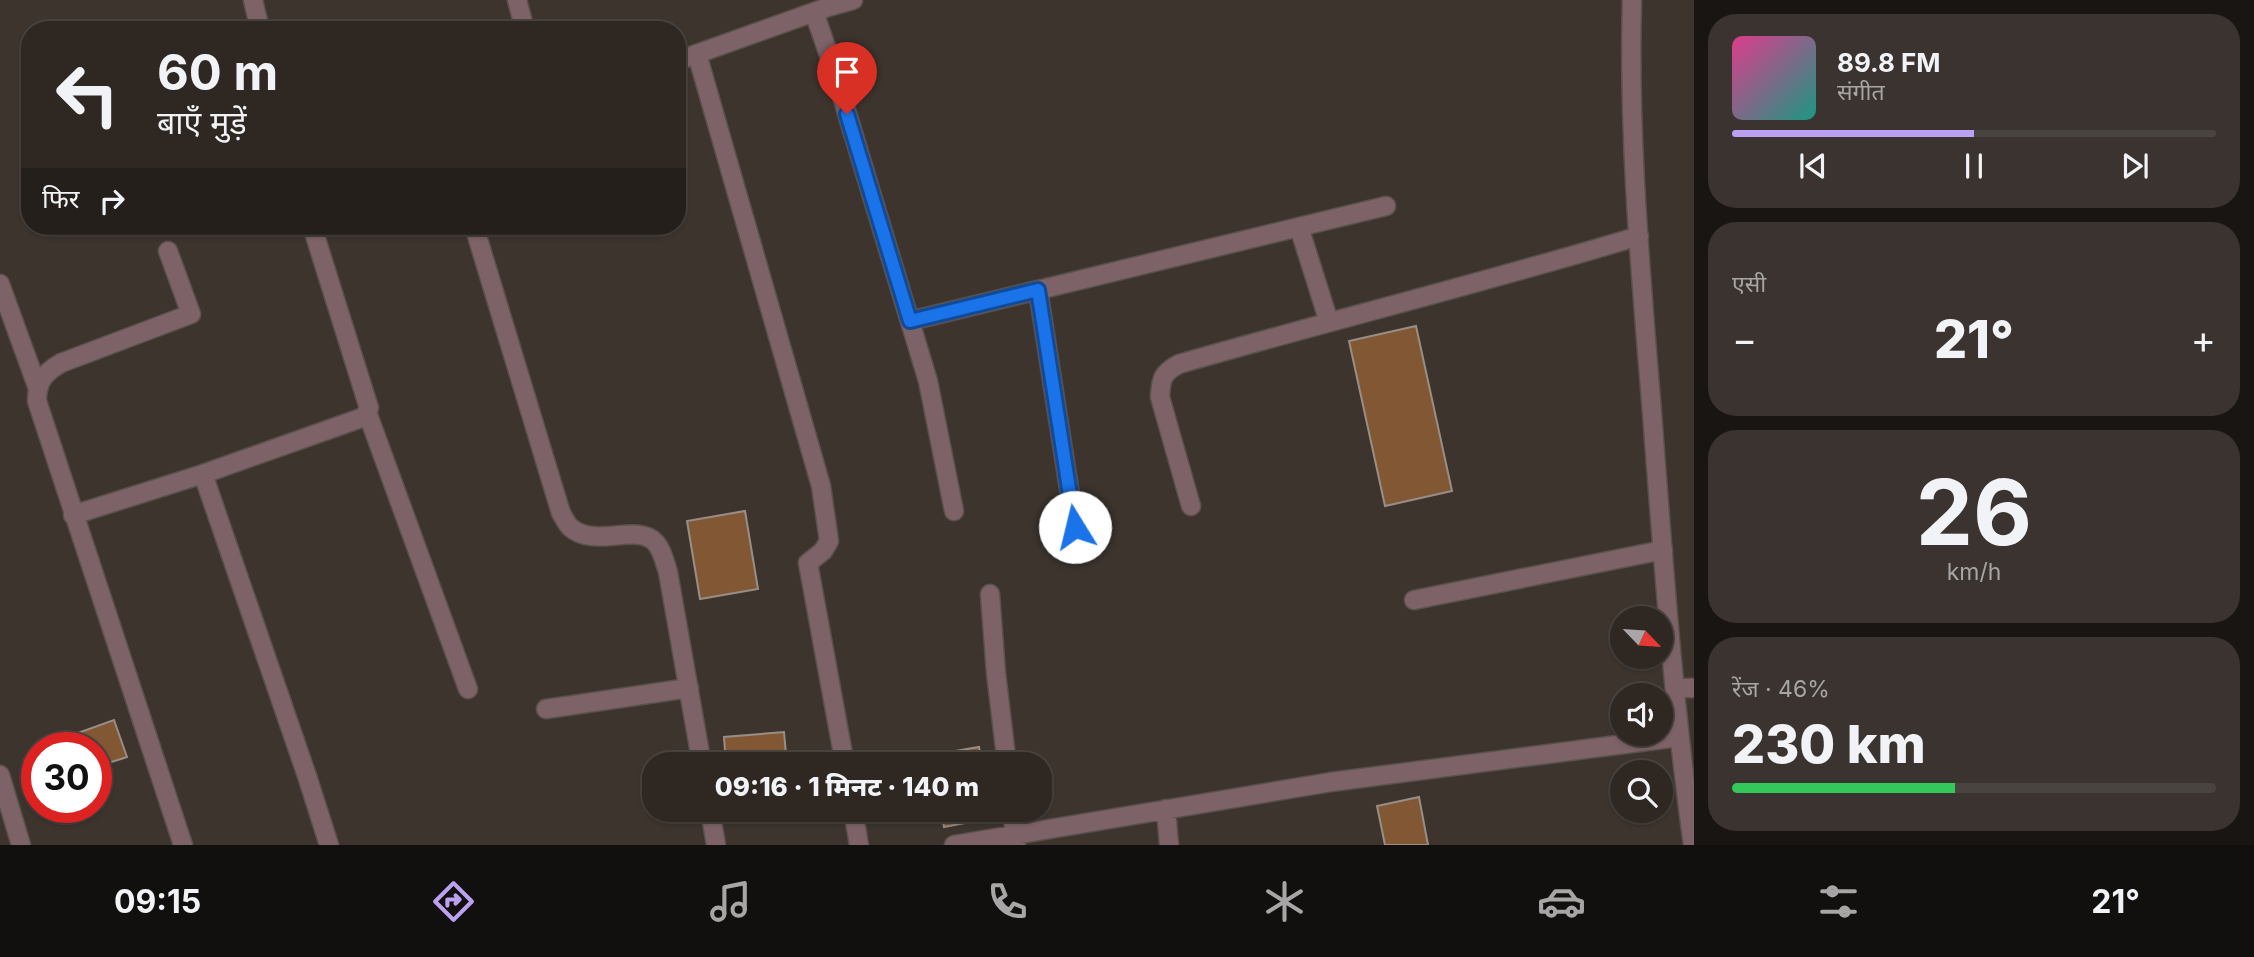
<!DOCTYPE html>
<html lang="hi">
<head>
<meta charset="utf-8">
<style>
  :root { --surface:#2e2722; --page:#3a332f; --text:#f1f3f6; --muted:#a7a5a5; --line:#494440; --accent:#bca0f2 }
  body { margin:0; font-family:Inter,"Noto Sans Devanagari",sans-serif; background:var(--page); color:var(--text); height:100vh; display:flex; flex-direction:column; font-size:26px; white-space:nowrap }
  * { box-sizing:border-box; margin:0 }
  p { font-size:23px; color:var(--muted) }
  .icon { flex:none; width:38px; height:38px; fill:none; stroke:currentColor; stroke-width:2; stroke-linecap:round; stroke-linejoin:round }
  .map { position:relative; flex:1; overflow:hidden }
  .sheet { display:flex; flex-direction:column; gap:14px; padding:14px; background:#191513; width:560px }
  .sheet>* { flex:none }
  .guide { position:absolute; left:21px; top:21px; width:665px; height:214px; border-radius:28px; box-shadow:0 2px 5px #0004,0 0 0 2px var(--line); background:#2e2722; color:var(--text); overflow:hidden }
  .needle { width:46px; rotate:115deg }
  .fabs { position:absolute; left:1610px; top:606px; display:grid; gap:14px }
  .fabs a { display:grid; place-items:center; width:63px; height:63px; border-radius:50%; background:var(--surface); box-shadow:0 2px 5px #0004,0 0 0 2px var(--line); font-size:35px }
  .speed { position:absolute; left:21px; top:732px; display:flex; gap:14px; font-size:35px; font-weight:700; text-align:center }
  .speed>* { display:grid; place-content:center; width:91px; height:91px; border-radius:50%; background:var(--surface); box-shadow:0 2px 5px #0004,0 0 0 2px var(--line); line-height:1 }
  .speed .limit { border:10px solid #d22; background:#fff; color:#111 }
  .pin { position:absolute; display:grid; place-items:center; width:60px; height:60px; color:#fff; margin:-72px -30px; border-radius:50% 50% 50% 0; rotate:-45deg; box-shadow:0 0 7px #0007 }
  .pin .icon { rotate:45deg }
  .me { position:absolute; width:77px; margin:-38px; rotate:351deg; stroke-linejoin:round; filter:drop-shadow(0 0 5px #0008) }
  .turn { display:flex; align-items:center; gap:24px; height:147px; padding:0 21px; font-size:32px }
  .turn .icon { width:91px; height:91px; stroke-width:2.5 }
  .turn b { display:block; font-size:49px; line-height:60px }
  .then { display:flex; align-items:center; height:66px; padding:0 21px; background:#0003; gap:14px; font-size:26px }
  .big { font-size:52px; font-weight:800; line-height:1.1 }
  .sheet .card { flex:1; display:flex; flex-direction:column; justify-content:center; gap:10px; min-width:0; padding:0 24px; border-radius:28px; background:var(--page) }
  .sheet .dial { align-items:center; gap:0 }
  .dial b { font-size:91px; line-height:1 }
  .song { display:flex; align-items:center; gap:21px }
  .cover { width:84px; height:84px; border-radius:10px; background:linear-gradient(135deg,hsl(330 70% 55%),hsl(170 70% 35%)) }
  .played { height:7px; border-radius:4px; background:linear-gradient(90deg,var(--accent) 50%,var(--line) 50%) }
  .keys { display:flex; justify-content:space-around; direction:ltr }
  .heat { display:flex; justify-content:space-between; align-items:center; font-size:38px; direction:ltr }
  .charge { height:10px; border-radius:5px; background:linear-gradient(90deg,#34c759 46%,var(--line) 0) }
  .trip { position:absolute; left:642px; top:752px; width:410px; height:70px; border-radius:28px; background:var(--surface); box-shadow:0 2px 5px #0004,0 0 0 2px var(--line); font-weight:800; line-height:70px; text-align:center }
  .tab-bar { display:flex; height:112px; justify-content:space-around; align-items:center; background:#12100e; color:var(--muted) }
  .tab-bar .icon { width:49px; height:49px }
  .tab-bar .active { color:var(--accent) }
  .tab-bar b { font-size:32px; color:var(--text) }
  main { display:flex; flex:1; min-height:0 }
  .map>svg:first-child { display:block }
  .building { fill:#815734; stroke:#998e86; stroke-width:2 }
  .lines { fill:none; stroke-linecap:round; stroke-linejoin:round }
  .minor-casing { stroke:#5a514c; stroke-width:21 }
  .tertiary-casing { stroke:#5a514c; stroke-width:21 }
  .minor { stroke:#7d6368; stroke-width:18 }
  .tertiary { stroke:#7d6368; stroke-width:18 }
  .route-casing { stroke:#114b97; stroke-width:18 }
  .route { stroke:#1a73e8; stroke-width:12 }
</style>
</head>
<body>
<main>
<div class="map">
<svg width="1694" height="845" viewBox="0 0 1694 845">
  <rect width="100%" height="100%" fill="#3d342e"/>
  <!-- building -->
  <path class="building" d="M1416,326l36,165 -67,15 -36,-165z
    M745,511l13,78 -58,10 -13,-78z
    M114,720l13,37 -31,10v-20h-48l-1,-3z
    M784,732l3,33h-61l-2,-28z
    M979,747l3,18h-48l-2,-10z
    M1419,797l9,48h-43l-8,-39z
    M941,810h48l2,8 -47,9z"/>
  <g class="lines">
    <!-- minor casing -->
    <g class="minor-casing">
      <path id="minor" d="M253,0l7,30
        M517,0l8,30
        M814,12l19,55 95,314 26,130
        M697,54l124,432 8,55 -6,10 -15,12 37,202
        M677,61l151,-54 25,-7
        M474,226l87,287c3,5 6,11 9,14 24,22 66,-4 85,15 7,7 10,21 13,30l34,193
        M1299,227l30,95
        M168,251l23,63 -130,49c-17,10 -24,18 -24,38l146,444
        M0,284l37,102
        M1038,290l37,237
        M910,321l476,-115
        M367,412l101,277
        M203,474l104,302 22,69
        M1191,506l-31,-109c1,-18 2,-24 19,-33 153,-44 308,-82 460,-128
        M73,515l130,-41 161,-57 5,-9 -57,-182
        M990,594l6,79 11,92
        M1414,600l249,-50
        M1675,688h19
        M546,709l143,-21
        M0,775l21,70
        M1166,809l3,36
        M710,810l6,35
        M853,810l6,35
        M1012,810l4,35
        M954,845l377,-63 348,-45"/>
    </g>
    <!-- tertiary casing -->
    <g class="tertiary-casing">
      <path id="tertiary" d="M1632,0c-4,138 9,276 20,413 11,144 21,288 41,432"/>
    </g>
    <!-- minor -->
    <use href="#minor" class="minor"/>
    <!-- tertiary -->
    <use href="#tertiary" class="tertiary"/>
  </g>
  <g class="lines">
    <!-- route casing -->
    <g class="route-casing">
      <path id="route" d="M847,114l63,207 128,-31 37,237"/>
    </g>
    <!-- route -->
    <use href="#route" class="route"/>
  </g>
</svg>
<div class="fabs">
<a><svg class="needle" viewBox="-14 -14 28 28"><path d="M0-13l5 13h-10z" fill="#e53935"/><path d="M0 13l5-13h-10z" fill="#a7a5a5"/></svg></a>
<a><svg class="icon" aria-label="sound" viewBox="0 0 24 24"><path d="M4 9h4l5-4v14l-5-4H4zM17 9q2 3 0 6"/></svg></a>
<a><svg class="icon" aria-label="search" viewBox="0 0 24 24"><circle cx="10" cy="10" r="6"/><path d="M15 15l6 6"/></svg></a>
</div>
<div class="speed"><div class="limit">30</div></div>
<div class="pin" style="left:847px;top:114px;background:#d93025"><svg class="icon" aria-label="arrive" viewBox="0 0 24 24"><path d="M6 21V4h12l-3 4 3 4H6"/></svg></div>
<svg class="me" style="left:1075px;top:527px" viewBox="-20 -20 40 40"><circle r="19" fill="#fff"/><path d="M0-13L10 11 0 6-10 11z" fill="#1a73e8"/></svg>
<div class="trip">09:16 · 1 मिनट · 140 m</div>
<div class="guide">
<div class="turn"><svg class="icon" aria-label="left" viewBox="0 0 24 24"><path d="M17 20v-9H6M10 6l-5 5 5 5"/></svg><div><b>60 m</b>बाएँ मुड़ें</div></div>
<div class="then">फिर<svg class="icon" aria-label="right" viewBox="0 0 24 24"><path d="M7 20v-9h11M14 6l5 5-5 5"/></svg></div>
</div>
</div>
<section class="sheet">
<div class="card">
<div class="song"><i class="cover"></i><div><b>89.8 FM</b><p>संगीत</p></div></div>
<div class="played"></div>
<div class="keys"><svg class="icon" aria-label="previous" viewBox="0 0 24 24"><path d="M18 5L8 12l10 7zM5 5v14"/></svg><svg class="icon" aria-label="pause" viewBox="0 0 24 24"><path d="M8 5v14M16 5v14"/></svg><svg class="icon" aria-label="next" viewBox="0 0 24 24"><path d="M6 5l10 7-10 7zM19 5v14"/></svg></div>
</div>
<div class="card"><p>एसी</p>
<div class="heat"><a>−</a><b class="big">21°</b><a>+</a></div>
</div>
<div class="card dial"><b>26</b><p>km/h</p></div>
<div class="card"><p>रेंज · 46%</p><b class="big">230 km</b><div class="charge"></div></div>
</section>
</main>
<nav class="tab-bar">
<b>09:15</b>
<svg class="icon active" aria-label="directions" viewBox="0 0 24 24"><path d="M12 3l9 9-9 9-9-9zM9 14v-3h6M13 9l2 2-2 2"/></svg>
<svg class="icon" aria-label="music" viewBox="0 0 24 24"><path d="M9 18V5l10-2v13"/><circle cx="6" cy="18" r="3"/><circle cx="16" cy="16" r="3"/></svg>
<svg class="icon" aria-label="phone" viewBox="0 0 24 24"><path d="M5 4h4l2 5-3 2q2 4 5 5l2-3 5 2v4C11 20 4 13 5 4z"/></svg>
<svg class="icon" aria-label="climate" viewBox="0 0 24 24"><path d="M12 3v18M4 7l16 10M4 17L20 7"/></svg>
<svg class="icon" aria-label="car" viewBox="0 0 24 24"><path d="M5 17H2v-5l4-1 3-4h7l3 4 3 1v5h-3M9 17h6M6 11h13"/><circle cx="7" cy="17" r="2"/><circle cx="17" cy="17" r="2"/></svg>
<svg class="icon" aria-label="filters" viewBox="0 0 24 24"><path d="M4 7h16M4 17h16"/><circle cx="9" cy="7" r="2"/><circle cx="15" cy="17" r="2"/></svg>
<b>21°</b>
</nav>
</body>
</html>
